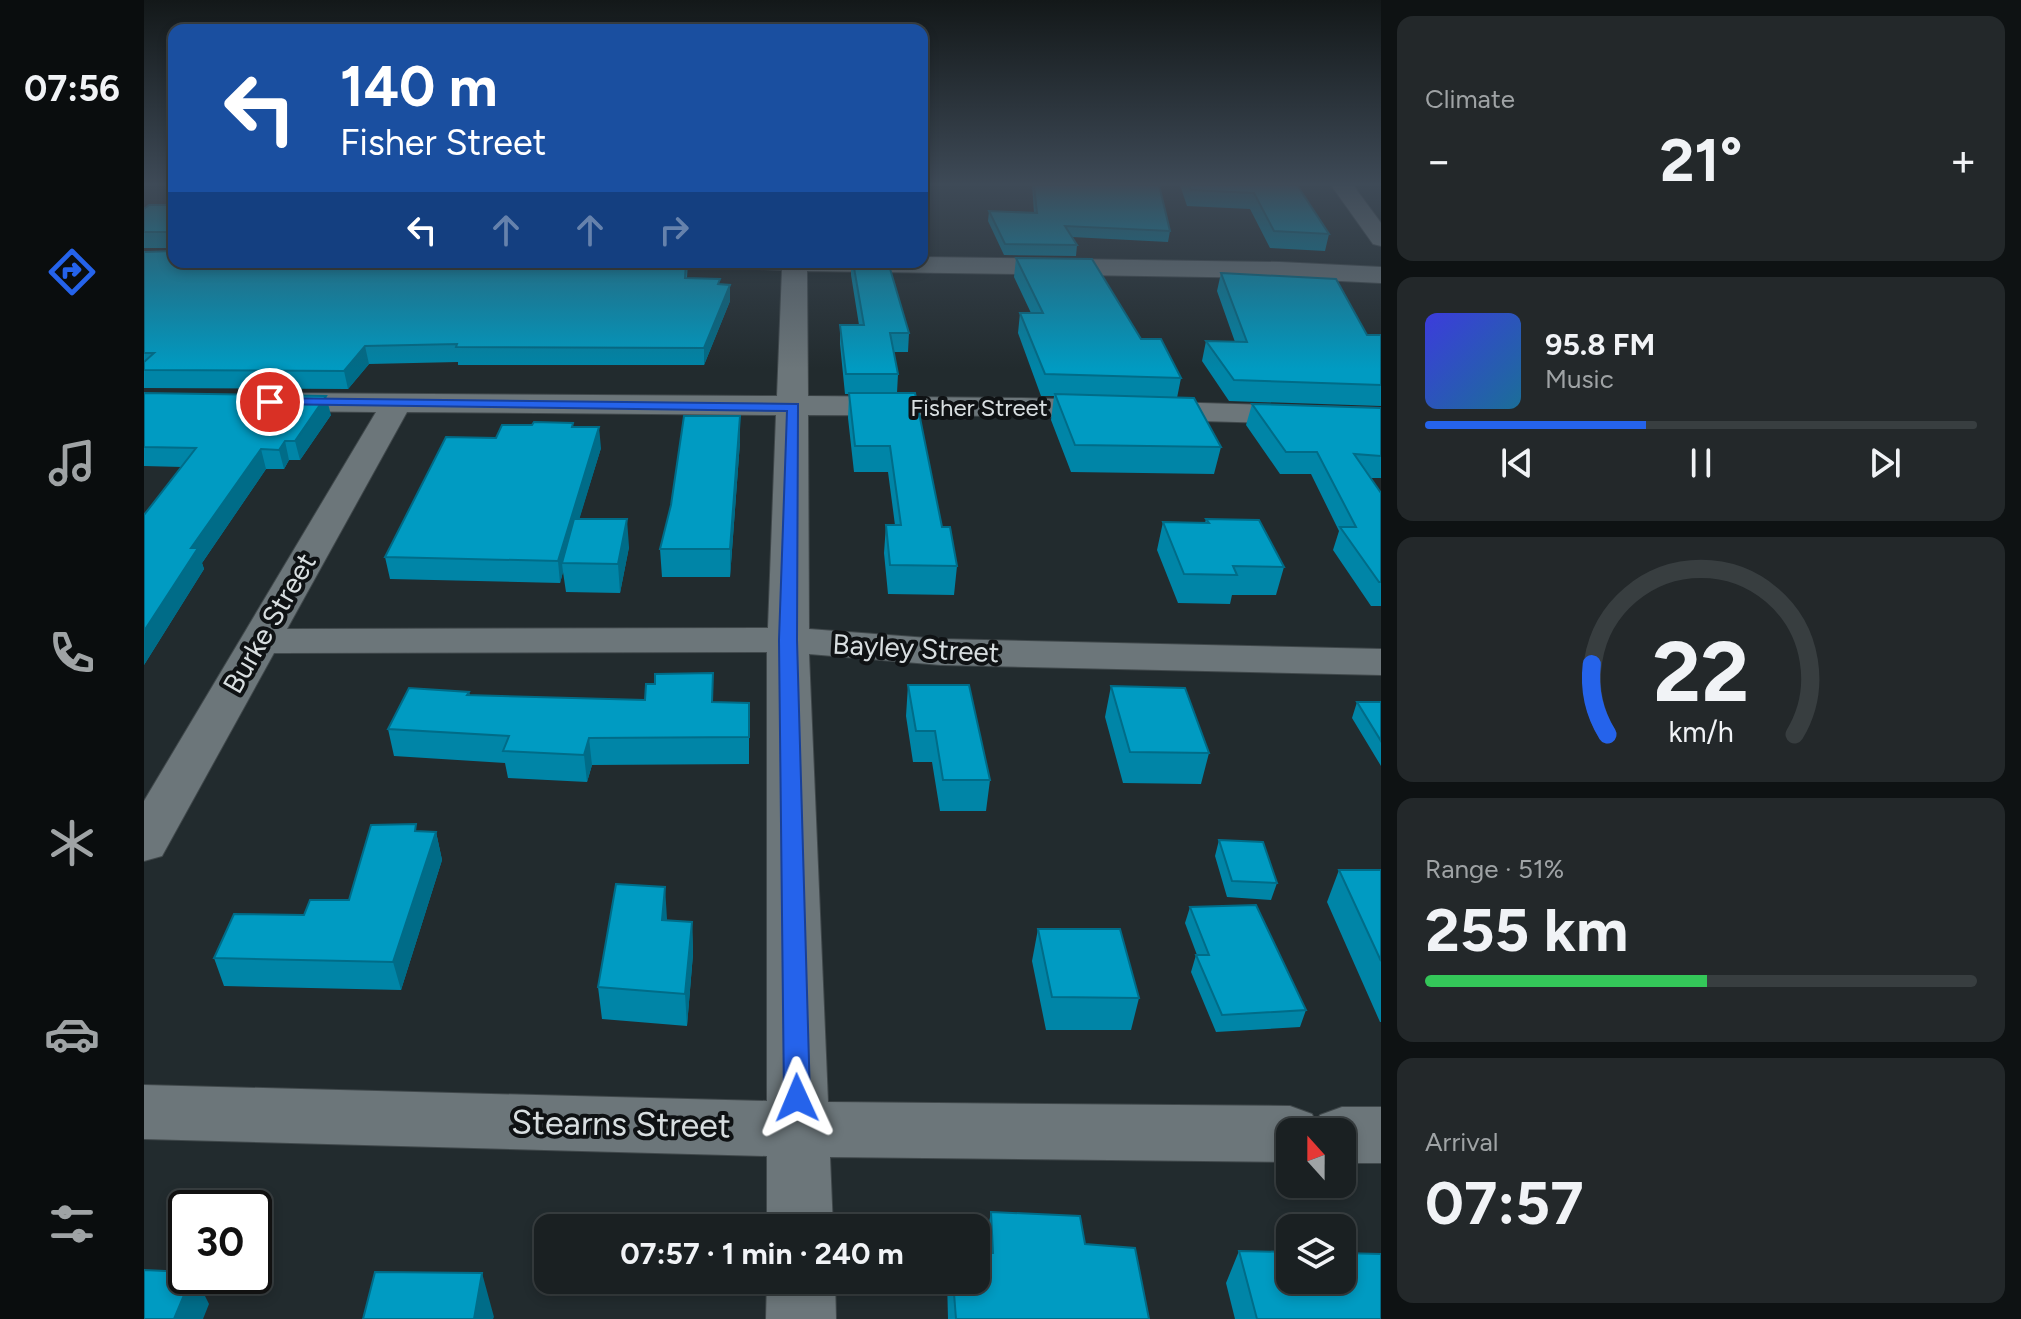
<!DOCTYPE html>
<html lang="en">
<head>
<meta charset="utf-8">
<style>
  :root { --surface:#1a2022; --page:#23282a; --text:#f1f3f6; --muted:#9fa3a5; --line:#383e40; --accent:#2563eb }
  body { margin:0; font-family:Figtree,sans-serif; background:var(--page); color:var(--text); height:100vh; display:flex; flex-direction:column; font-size:30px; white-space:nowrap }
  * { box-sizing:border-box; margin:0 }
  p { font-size:26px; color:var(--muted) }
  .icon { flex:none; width:44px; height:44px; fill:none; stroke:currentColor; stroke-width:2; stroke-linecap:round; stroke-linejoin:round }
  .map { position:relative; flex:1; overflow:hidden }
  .details { display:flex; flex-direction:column; gap:16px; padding:16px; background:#0e1213; width:640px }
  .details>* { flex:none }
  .top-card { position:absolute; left:24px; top:24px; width:760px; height:244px; border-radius:16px; box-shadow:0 4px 12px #0003,0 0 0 2px var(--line); background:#1a4fa0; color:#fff; overflow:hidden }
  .needle { width:52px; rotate:339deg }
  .fabs { position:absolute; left:1132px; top:1118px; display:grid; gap:16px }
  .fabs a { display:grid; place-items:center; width:80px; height:80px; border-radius:16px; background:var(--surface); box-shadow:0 4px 12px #0003,0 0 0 2px var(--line); font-size:40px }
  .speed { position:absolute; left:24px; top:1190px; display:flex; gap:16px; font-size:40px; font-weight:700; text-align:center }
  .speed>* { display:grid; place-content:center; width:104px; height:104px; border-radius:50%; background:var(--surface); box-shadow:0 4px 12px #0003,0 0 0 2px var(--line); line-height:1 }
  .speed .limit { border:4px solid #111; border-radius:12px; background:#fff; color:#111 }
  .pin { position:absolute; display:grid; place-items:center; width:68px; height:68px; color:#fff; margin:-34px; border:4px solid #fff; border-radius:50%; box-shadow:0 2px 8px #0007 }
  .me { position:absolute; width:88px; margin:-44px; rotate:359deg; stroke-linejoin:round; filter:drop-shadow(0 0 6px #0008) }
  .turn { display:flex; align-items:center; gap:28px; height:168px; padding:0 40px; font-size:36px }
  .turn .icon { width:104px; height:104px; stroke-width:2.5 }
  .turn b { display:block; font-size:56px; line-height:68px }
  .lanes { display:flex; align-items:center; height:76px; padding:0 40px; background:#0003; justify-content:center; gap:40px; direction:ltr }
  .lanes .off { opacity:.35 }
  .big { font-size:60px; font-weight:700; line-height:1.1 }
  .details .card { flex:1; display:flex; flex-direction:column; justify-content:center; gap:12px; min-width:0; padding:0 28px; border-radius:16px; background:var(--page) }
  .details .dial { align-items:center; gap:0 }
  .dial svg { height:208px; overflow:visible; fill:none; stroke:var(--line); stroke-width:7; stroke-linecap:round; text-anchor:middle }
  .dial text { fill:var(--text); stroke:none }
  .song { display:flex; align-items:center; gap:24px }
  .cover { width:96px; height:96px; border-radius:12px; background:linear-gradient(135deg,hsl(240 70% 55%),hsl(200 70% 35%)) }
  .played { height:8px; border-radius:4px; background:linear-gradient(90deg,var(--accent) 40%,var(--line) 40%) }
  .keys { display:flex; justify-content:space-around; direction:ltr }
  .heat { display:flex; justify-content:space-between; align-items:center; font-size:44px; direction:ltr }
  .charge { height:12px; border-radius:6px; background:linear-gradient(90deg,#34c759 51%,var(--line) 0) }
  .trip { position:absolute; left:390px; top:1214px; width:456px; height:80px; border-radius:16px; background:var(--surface); box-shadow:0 4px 12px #0003,0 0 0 2px var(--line); font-weight:700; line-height:80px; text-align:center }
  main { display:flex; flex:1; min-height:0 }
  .menu { display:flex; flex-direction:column; width:144px; justify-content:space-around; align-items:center; background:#0a0d0e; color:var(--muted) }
  .menu .icon { width:56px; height:56px }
  .menu .on { color:var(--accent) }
  .menu b { font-size:36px; color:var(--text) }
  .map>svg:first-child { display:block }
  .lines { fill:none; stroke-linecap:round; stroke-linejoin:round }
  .minor-casing { stroke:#40484b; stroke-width:2 }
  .minor { fill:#6c767a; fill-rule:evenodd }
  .wall { fill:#0085a7 }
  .shaded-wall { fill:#006c88 }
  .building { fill:#009bc2; stroke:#006c88; stroke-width:2 }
  .route { fill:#2563eb; stroke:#184099; stroke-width:2 }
  .labels { text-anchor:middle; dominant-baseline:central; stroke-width:8; stroke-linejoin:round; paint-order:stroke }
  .far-street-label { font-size:24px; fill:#d8dee0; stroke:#0f1214 }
  .street-label { font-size:28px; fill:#d8dee0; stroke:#0f1214 }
  .near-street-label { font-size:34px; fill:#d8dee0; stroke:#0f1214 }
</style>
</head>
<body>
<main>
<nav class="menu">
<b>07:56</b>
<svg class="icon on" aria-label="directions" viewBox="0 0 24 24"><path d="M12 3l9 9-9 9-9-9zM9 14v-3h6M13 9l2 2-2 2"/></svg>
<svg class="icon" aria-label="music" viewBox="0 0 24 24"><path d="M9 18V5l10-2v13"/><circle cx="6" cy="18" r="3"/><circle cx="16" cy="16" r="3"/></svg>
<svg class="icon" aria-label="phone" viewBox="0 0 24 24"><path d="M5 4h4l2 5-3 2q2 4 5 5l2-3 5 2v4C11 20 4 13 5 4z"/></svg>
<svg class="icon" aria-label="climate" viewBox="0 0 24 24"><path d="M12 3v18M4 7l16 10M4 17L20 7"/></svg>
<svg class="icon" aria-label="car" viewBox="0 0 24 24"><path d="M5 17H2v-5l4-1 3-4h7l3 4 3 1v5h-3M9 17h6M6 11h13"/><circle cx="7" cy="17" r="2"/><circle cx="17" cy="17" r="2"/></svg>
<svg class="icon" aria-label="filters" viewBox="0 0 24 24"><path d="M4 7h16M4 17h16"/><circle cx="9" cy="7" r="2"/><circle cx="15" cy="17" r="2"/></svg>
</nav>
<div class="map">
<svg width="1237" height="1319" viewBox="0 0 1237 1319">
  <rect width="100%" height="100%" fill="#222b2e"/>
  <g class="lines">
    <!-- minor casing -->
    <g class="minor-casing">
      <path id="minor" d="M1187,185h22l28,38v23l-8,-2z
        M778,257l358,5 101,5v16l-101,-5 -473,-7 1,125 214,2 359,10v18l-359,-10 -214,-1 1,214 132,10 440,10v26l-440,-10 -132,-11 19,448 462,4 22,8 4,9 4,-8 22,-8h39v56h-39v-31h-52v30l-460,-5 3,71h-66v-72l-623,-17v-54l623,16v-449l-493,1 -112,203 -18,5v-60l232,-389 -107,-1 -11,-2 -4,-7 4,-7 11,-2 508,3 5,-126 -62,-3 -3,-5h205zM263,412l369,3 -8,213 -481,1z
        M623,1280h68l1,39h-70z"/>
    </g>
    <!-- minor -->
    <use href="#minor" class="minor"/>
  </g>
  <!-- wall -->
  <path class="wall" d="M888,185h127l11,46 -2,11 -96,-5 5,8 -1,11 -72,-1 -16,-34 1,-10 45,2z
    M1036,185h117l32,49 -4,17 -55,-3 -20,-39 -63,-3z
    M29,205h1v43h-30v-39z
    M0,252l30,10h514l-1,16 33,6 10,17 -26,64h-246v-3l-89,2 -21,25 -204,-1z
    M872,258l125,81 40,39 -4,20 44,49 -7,27 -143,-2 -20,-52 3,-24h-13l-23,-63 2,-20h11l-17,-36z
    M707,262h37l21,71 -1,19h-14l4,22 -1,19 45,134 15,39 -3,29 -66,-1 -4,-41 2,-28h9l-7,-53h-34l-6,-54 1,-24h-4l-5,-50v-19h19l-8,-50z
    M1077,273l146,62h14v71l-152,-5 -27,-40 4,-20 29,1 -18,-51z
    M0,393l187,22 -31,45h-11l-5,9h-18l-64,94 2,6 -60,96 38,-198 -38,-1z
    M1108,404l129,4v70h-11l11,15v113h-10l-38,-56 6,-19 -28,-57h-31l-34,-49z
    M429,427l28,21 -22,71 50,28 -9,46 -54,-1 -3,-20 -3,11 -170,-4 -5,-22 111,-119z
    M596,442l-10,135h-68l-2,-28z
    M1062,519l78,48 -8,28h-44l-2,9 -52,-1 -21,-53 6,-28 42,1z
    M764,685l82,95 -4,31h-46l-8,-49h-19l-7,-46z
    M967,686l98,67 -8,31 -78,-1 -18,-66z
    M325,692l1,3 279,8v61l-157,1 -5,17 -79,-4 -3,-15 -111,-7 -6,-27z
    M1213,702h24v64l-29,-48z
    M274,831l18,1 6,28 -41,130 -177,-4 -10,-28 90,-43 45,-15z
    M1075,840l58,43 -6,17 -44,-3 -12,-41z
    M1195,870h42v152h-1l-53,-120z
    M1046,907l116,103 -6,17 -84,5 -25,-60 5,-17h1l-12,-32z
    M523,920l25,2 1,32 -6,72 -85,-7 -4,-32z
    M894,929l101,69 -8,32h-85l-14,-69z
    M847,1212l94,32 64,75h-201l-1,-39h29l9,-27v-9z
    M1095,1251l142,68h-146l-9,-36z"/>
  <!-- shaded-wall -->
  <path class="shaded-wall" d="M586,285v16l-26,64v-17z
    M221,346l4,18 -21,25 -4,-18z
    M182,396l5,19 -31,45 -5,-19z
    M596,416v26l-10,135v-28z
    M455,427l2,21 -35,115h-4l1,9 -3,11 -2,-22z
    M141,441l4,19 -5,9 -5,-19z
    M117,449l5,20 -64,94 2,6 -60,96v-34l47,-83z
    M483,519l2,28 -9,46 -2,-29z
    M445,738l3,27 -5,17 -3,-27z
    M292,832l6,28 -41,130 -8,-28z
    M521,887l2,32 -3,33 -2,-32z
    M548,922l1,32 -6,72 -2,-32z
    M338,1273l12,44 -1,2h-19z
    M48,1276h3l14,28 -6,15h-29z"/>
  <!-- building -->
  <path class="building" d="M890,185h125l11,46 -105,-5 12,19 -72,-1 -16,-33 48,2z
    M1045,185h108l32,49 -55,-3 -20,-38 -63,-3z
    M5,205h25v38h-1l-3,-11h-26v-23z
    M30,251v11h512l-1,16 35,1 -2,5 12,1 -26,63 -248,-1 1,-3 -92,2 -21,25 -200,-1v-8l10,-9h-10v-101z
    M872,258l76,1 49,80h20l20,39 -136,-4 -25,-61h23z
    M709,262h35l21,71h-19l8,41h-52l-6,-49h24z
    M1077,273l115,6 31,56h14v50l-147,-5 -28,-39 41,1z
    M0,393l182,3 -31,45h-10l-6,9 -18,-1 -70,99h7l-54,83v-116l52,-67 -52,-1z
    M705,393h66l27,134h8l7,39 -67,-1 -4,-40h15l-11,-79h-35z
    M911,394l139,4 27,49 -146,-2z
    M1108,404l129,4v48l-27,-2 27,39v89h-2l-39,-55h16l-39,-75h-31z
    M540,416h56l-10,133h-70l11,-44z
    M390,422l39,1 -1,4h27l-41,134 -173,-4 61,-120 50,1 6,-13h30z
    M430,519h53l-9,45 -56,-1z
    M1062,519l53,1 25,47 -51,-1 4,9 -53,-1 -21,-52 46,1z
    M569,673l-1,29 37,1v34l-160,1 -5,17 -81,-4 6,-15 -121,-7 21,-41 60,4 -2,3 178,5 1,-16h9v-10z
    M764,685h61l21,95h-47l-8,-49h-19z
    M967,686l74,2 24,65 -79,-1z
    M1213,702h24v39z
    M272,824l-1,7 21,1 -43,130 -179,-4 20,-44 70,1 6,-15h39l22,-75z
    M1075,840l44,2 14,41 -45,-2z
    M1195,870h42v91z
    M472,884l49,3 -3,33 30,2 -7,72 -87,-7z
    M1112,905l50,105 -84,5 -26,-60h13l-19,-48z
    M894,929h82l19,69 -87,-1z
    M847,1212l89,4 5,28 50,4 14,71h-193l-3,-39h23v-27h17z
    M1095,1251l51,1v28h52v-27l39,1v65h-124z
    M0,1270l42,2v4h6l-18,43h-30z
    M231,1272l107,1 -8,46h-111z"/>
  <!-- sky -->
  <linearGradient id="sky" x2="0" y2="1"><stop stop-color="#131819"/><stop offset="0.5" stop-color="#3e4a57"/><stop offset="1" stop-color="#3e4a57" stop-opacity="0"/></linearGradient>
  <rect width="1237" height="369" fill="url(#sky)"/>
  <!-- route -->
  <path class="route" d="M126,398l528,6 -1,236 13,458 -4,8 -9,3 -9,-3 -4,-8 -5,-458 8,-229 -522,-7v-5z"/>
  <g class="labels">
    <!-- far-street labels -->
    <g class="far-street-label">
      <text x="835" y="407">Fisher Street</text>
    </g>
    <!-- street labels -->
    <g class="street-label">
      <text transform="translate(125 623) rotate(-60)">Burke Street</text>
      <text transform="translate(772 648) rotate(3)">Bayley Street</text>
    </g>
    <!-- near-street labels -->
    <g class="near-street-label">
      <text transform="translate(477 1124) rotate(1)">Stearns Street</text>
    </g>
  </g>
</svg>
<div class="fabs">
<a><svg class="needle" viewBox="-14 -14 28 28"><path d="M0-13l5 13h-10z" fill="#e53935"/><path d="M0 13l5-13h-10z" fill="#9fa3a5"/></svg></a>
<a><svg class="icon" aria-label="layers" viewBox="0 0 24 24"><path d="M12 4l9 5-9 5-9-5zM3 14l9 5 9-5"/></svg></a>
</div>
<div class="speed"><div class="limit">30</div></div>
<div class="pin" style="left:126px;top:402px;background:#d93025"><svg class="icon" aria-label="arrive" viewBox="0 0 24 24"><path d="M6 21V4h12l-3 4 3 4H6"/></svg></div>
<svg class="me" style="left:653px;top:1098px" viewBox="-20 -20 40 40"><path d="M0-17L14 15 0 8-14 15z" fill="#2563eb" stroke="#fff" stroke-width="4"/></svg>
<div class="trip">07:57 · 1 min · 240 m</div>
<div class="top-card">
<div class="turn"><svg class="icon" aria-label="left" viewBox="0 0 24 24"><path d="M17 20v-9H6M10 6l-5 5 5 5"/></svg><div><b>140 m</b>Fisher Street</div></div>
<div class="lanes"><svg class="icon" aria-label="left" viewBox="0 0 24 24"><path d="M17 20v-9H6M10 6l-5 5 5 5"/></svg><svg class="icon off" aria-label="ahead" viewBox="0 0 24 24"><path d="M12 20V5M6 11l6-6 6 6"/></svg><svg class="icon off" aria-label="ahead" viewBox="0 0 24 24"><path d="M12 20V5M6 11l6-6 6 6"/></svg><svg class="icon off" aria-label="right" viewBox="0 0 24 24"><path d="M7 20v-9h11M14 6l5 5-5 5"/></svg></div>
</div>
</div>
<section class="details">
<div class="card"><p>Climate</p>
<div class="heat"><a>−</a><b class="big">21°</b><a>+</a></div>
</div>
<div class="card">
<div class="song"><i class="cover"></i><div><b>95.8 FM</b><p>Music</p></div></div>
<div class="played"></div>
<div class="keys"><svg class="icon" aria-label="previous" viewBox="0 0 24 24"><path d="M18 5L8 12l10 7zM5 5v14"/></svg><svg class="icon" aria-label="pause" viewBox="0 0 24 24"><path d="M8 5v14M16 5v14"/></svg><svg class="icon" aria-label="next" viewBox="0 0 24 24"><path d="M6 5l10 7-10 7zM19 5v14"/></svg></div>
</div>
<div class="card dial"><svg viewBox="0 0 100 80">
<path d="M14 69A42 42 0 1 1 86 69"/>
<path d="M14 69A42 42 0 0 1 8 42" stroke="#2563eb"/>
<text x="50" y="56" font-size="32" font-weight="700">22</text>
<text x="50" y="72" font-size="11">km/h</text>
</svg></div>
<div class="card"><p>Range · 51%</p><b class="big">255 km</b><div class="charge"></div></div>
<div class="card"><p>Arrival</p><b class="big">07:57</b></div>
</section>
</main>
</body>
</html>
